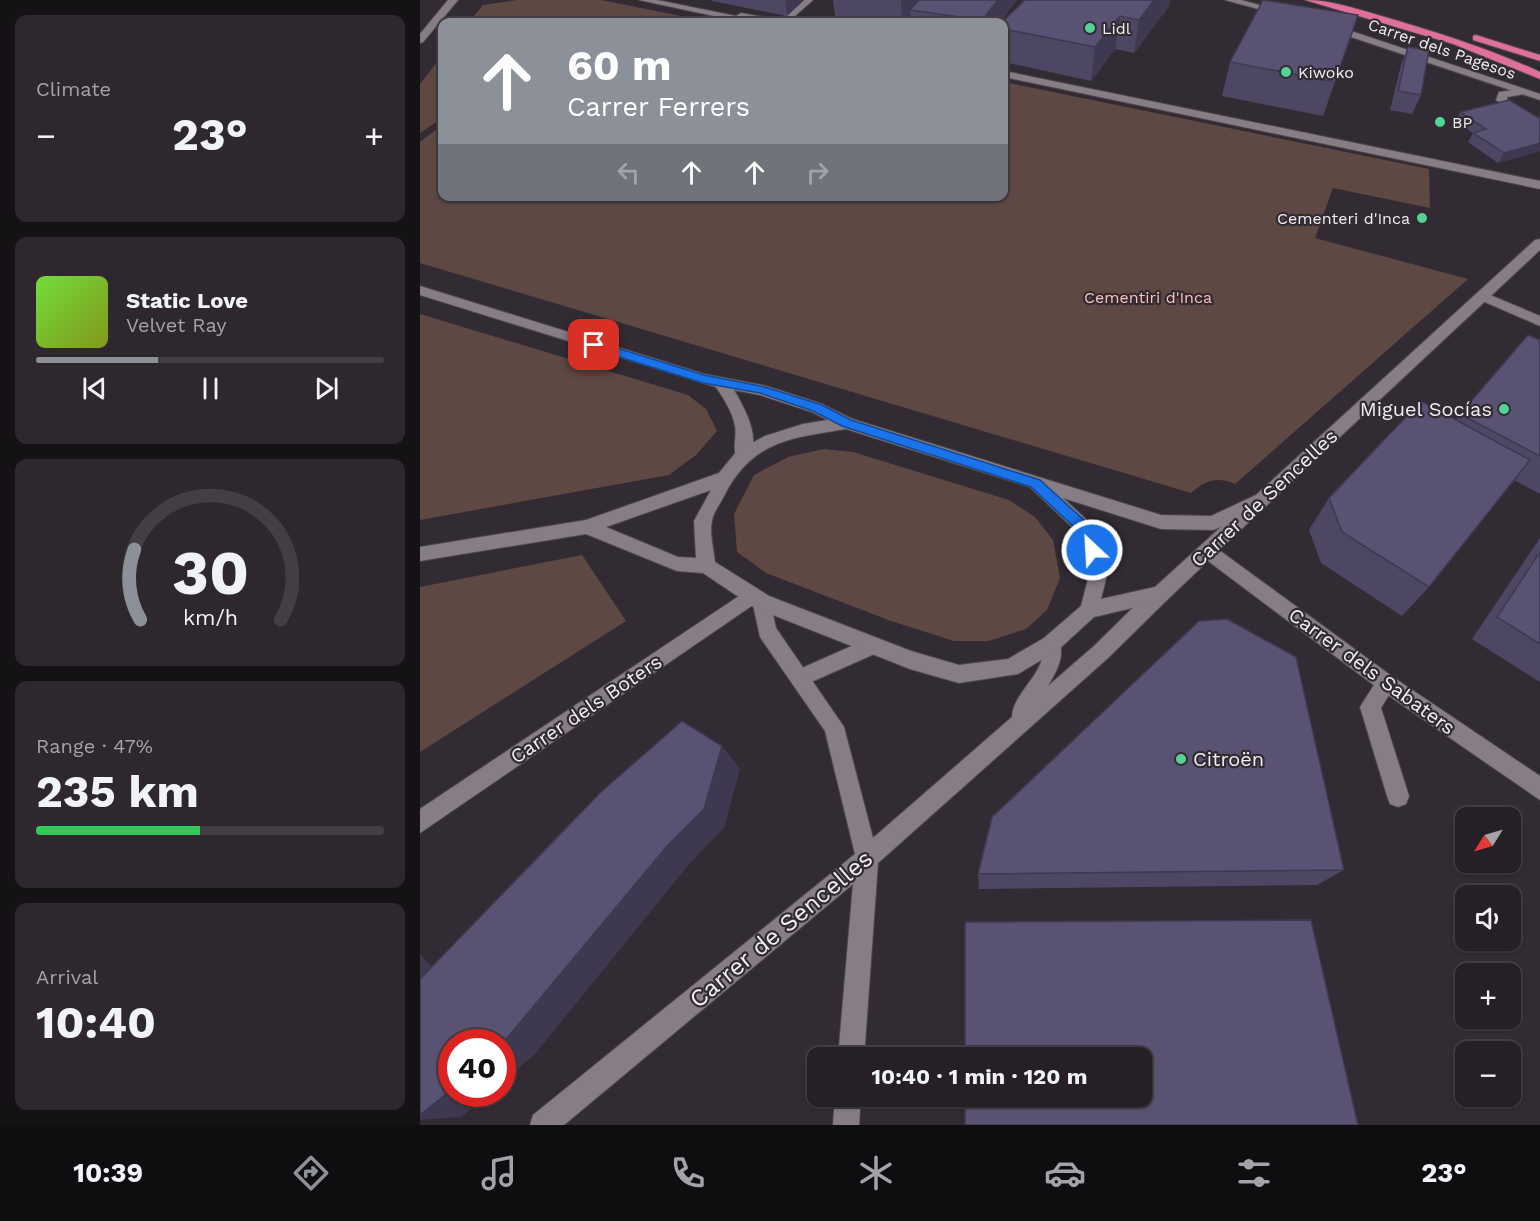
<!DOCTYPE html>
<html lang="en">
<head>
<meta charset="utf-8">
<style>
  :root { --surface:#262026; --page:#2e282e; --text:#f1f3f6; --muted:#a4a3a7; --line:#423e43; --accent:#8c9099 }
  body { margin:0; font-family:"Work Sans",sans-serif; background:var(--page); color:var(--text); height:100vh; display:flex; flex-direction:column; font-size:22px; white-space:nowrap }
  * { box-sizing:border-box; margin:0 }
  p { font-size:20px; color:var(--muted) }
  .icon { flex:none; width:33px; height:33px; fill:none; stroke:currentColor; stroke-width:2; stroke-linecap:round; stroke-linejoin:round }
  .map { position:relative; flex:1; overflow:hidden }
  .drawer { display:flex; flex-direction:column; gap:15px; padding:15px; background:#151215; width:420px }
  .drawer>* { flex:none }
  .guide { position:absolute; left:18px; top:18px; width:570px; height:183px; border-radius:12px; box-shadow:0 2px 4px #0004,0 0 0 2px var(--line); background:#8c9099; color:#fff; overflow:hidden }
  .needle { width:39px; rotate:233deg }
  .controls { position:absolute; left:1035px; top:807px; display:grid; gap:12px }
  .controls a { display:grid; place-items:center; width:66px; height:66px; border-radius:12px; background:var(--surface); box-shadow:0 2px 4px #0004,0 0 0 2px var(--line); font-size:30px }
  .speed { position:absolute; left:18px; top:1029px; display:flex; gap:12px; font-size:30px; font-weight:700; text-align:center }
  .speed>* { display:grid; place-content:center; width:78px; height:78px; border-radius:50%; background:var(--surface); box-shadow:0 2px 4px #0004,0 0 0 2px var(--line); line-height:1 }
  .speed .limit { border:9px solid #d22; background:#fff; color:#111 }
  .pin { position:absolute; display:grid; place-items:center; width:51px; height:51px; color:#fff; margin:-26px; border-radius:12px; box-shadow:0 3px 9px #0006 }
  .me { position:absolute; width:66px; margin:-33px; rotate:335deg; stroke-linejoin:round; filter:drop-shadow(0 0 4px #0008) }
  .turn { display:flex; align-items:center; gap:21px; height:126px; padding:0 30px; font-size:27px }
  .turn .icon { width:78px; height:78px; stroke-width:2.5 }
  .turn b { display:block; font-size:42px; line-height:51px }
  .lanes { display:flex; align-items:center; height:57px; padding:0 30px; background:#0003; justify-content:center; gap:30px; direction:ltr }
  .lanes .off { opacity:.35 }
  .big { font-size:45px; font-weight:700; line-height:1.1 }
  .drawer .card { flex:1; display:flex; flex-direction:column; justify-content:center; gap:9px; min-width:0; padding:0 21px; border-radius:12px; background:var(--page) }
  .drawer .dial { align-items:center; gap:0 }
  .dial svg { height:156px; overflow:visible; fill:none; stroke:var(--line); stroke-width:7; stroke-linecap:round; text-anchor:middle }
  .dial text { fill:var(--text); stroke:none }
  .song { display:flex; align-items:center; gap:18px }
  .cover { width:72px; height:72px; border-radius:9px; background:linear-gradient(135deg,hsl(100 70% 55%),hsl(70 70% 35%)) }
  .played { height:6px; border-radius:3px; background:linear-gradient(90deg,var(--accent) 35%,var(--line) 35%) }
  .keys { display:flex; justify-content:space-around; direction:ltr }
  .heat { display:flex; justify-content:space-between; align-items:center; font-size:33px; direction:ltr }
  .charge { height:9px; border-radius:4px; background:linear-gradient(90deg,#34c759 47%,var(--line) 0) }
  .trip { position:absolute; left:387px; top:1047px; width:345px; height:60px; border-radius:12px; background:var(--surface); box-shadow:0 2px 4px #0004,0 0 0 2px var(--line); font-weight:700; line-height:60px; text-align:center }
  .tab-bar { display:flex; height:96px; justify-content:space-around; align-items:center; background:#0f0d0f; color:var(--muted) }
  .tab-bar .icon { width:42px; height:42px }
  .tab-bar .active { color:var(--accent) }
  .tab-bar b { font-size:27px; color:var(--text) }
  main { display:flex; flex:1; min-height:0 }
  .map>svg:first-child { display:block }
  .green { fill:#5e4843 }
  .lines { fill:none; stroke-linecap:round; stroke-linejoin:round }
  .service-casing { stroke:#4e484e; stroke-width:2 }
  .minor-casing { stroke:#4e484e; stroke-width:2 }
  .tertiary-casing { stroke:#4e484e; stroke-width:2 }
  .trunk-casing { stroke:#4e484e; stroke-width:2 }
  .service { fill:#867d85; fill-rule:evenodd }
  .minor { fill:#867d85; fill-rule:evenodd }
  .tertiary { fill:#867d85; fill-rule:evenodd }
  .trunk { fill:#e0709a; fill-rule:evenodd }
  .wall { fill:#4d4763 }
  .shaded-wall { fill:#3e3950 }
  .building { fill:#595273; stroke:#3e3950; stroke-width:1.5 }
  .route { fill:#1a73e8; stroke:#114b97; stroke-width:1.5 }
  .poi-dot { fill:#53d396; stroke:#332b33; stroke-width:2 }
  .labels { text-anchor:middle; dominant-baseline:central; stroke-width:4.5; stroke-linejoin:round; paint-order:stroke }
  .far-poi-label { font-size:16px; fill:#f1edf1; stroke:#332b33; text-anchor:start }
  .far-street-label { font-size:16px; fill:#f1edf1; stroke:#332b33 }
  .far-park-label { font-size:16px; fill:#fac3b6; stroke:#332b33 }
  .poi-label { font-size:20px; fill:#f1edf1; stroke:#332b33; text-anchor:end }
  .street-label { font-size:20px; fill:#f1edf1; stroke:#332b33 }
  .near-street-label { font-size:24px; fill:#f1edf1; stroke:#332b33 }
</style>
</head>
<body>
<main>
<section class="drawer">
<div class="card"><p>Climate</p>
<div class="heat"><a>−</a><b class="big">23°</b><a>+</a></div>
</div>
<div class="card">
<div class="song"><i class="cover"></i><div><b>Static Love</b><p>Velvet Ray</p></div></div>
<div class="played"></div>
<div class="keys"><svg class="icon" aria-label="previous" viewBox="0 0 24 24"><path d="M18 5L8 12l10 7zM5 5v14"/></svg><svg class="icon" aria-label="pause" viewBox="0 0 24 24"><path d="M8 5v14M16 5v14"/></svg><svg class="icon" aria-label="next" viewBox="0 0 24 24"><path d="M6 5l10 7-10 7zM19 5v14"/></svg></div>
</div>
<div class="card dial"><svg viewBox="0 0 100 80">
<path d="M14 69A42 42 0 1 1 86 69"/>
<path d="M14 69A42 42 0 0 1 11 33" stroke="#8c9099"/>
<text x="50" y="56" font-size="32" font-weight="700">30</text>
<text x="50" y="72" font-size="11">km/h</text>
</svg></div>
<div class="card"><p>Range · 47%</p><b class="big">235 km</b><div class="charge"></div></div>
<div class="card"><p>Arrival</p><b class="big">10:40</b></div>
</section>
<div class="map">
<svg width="1120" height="1125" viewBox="0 0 1120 1125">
  <rect width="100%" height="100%" fill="#332b33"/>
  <!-- green -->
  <path class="green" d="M97,0h84l110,22h-127l11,-8 -14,8h-112l14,-17z
    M22,56v62l-22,15v-49z
    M584,82l425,87 1,39 -97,-20 -18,50 153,41 -233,205c-18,-8 -30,-4 -44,9l-771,-230v-121l22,-17v71h562z
    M0,314l268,81 18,14 11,22 -21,24 -27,20 -249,45z
    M404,449l29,3 156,48 26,17 18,23 7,38 -13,32 -21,19 -37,12h-35l-63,-20 -125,-48 -29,-21 -3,-38 20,-39 34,-18z
    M162,555l44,66 -206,131v-165z"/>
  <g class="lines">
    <!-- service casing -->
    <g class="service-casing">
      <path id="service" d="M219,0h18l79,16 5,-3 39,7 23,-20h10l-25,22h-46z
        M584,71l536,110v8l-536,-112z
        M1101,89l5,3 -1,2 -18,3v2l33,22v8l-44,-29 3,-8z
        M452,637l7,3 3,6 -3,6 -79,35 -7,-3 -3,-6 3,-6z"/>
    </g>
    <!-- minor casing -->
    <g class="minor-casing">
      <path id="minor" d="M28,0h10l-35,42 -3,1v-9z
        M805,0h16l48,13 -5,3z
        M907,25h6l207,69v6l-213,-71z
        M0,286l284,88 62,12 56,18 30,15 2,4 -2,4 -6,2 -34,-17 -52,-17 -26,-5c11,19 27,47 15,69h-12c-5,-9 0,-23 -2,-33 -3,-15 -11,-27 -19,-39l-296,-92z
        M1063,292l57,24v10l-62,-27 -2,-3z
        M740,586l7,2 2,6 -2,6 -59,58 -230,205 -14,195h-26l15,-174 -289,241h-34l3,-10 322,-261 -30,-123 -65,-94 -7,-32 -333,228v-24l331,-221 7,2 2,5 9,1 7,32 68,99 29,111 139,-121c0,-19 23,-37 29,-55 2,-8 -1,-16 3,-24l7,-3 7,3c8,18 -1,32 -10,48l46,-40 59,-58z
        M966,674l7,3 3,6 -15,25 28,88 -3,8 -8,3 -8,-3 -3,-8 -27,-89 19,-30z
        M415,1096h26l-2,29h-26z"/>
    </g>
    <!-- tertiary casing -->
    <g class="tertiary-casing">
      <path id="tertiary" d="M1120,239v11l-321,300 174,127 147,99v24l-161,-111 -171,-128 -41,39 -73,17 -36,33 -40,24 -59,9 -49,-14 -155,-61 -52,-35 -26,-2 -91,-37 -166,27v-14l166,-27 133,-47 18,-22 28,-15 38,-12 43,-7 315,98 50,1 45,-21 279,-255zM426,429l184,58 44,42 9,21 5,29 -7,27 -37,32 -36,21 -49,6 -48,-14 -142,-55 -54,-34c-1,-12 -6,-29 -3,-41 1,-8 8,-17 12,-25 28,-55 66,-58 122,-67zM291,490l-17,31 2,37 -18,-1 -72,-30zM643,498l98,31 52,1 8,-3 -66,60 -54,12 5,-20 -5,-29 -14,-30z"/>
    </g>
    <!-- trunk casing -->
    <g class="trunk-casing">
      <path id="trunk" d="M885,0c25,0 49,8 73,15 55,16 110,33 162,57v7l-87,-35z
        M1056,35l64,20v6l-67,-21v-4z"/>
    </g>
    <!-- service -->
    <use href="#service" class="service"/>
    <!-- minor -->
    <use href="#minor" class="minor"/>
    <!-- tertiary -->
    <use href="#tertiary" class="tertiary"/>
    <!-- trunk -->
    <use href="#trunk" class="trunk"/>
  </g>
  <!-- wall -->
  <path class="wall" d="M292,0h92l-17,16 -75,-15z
    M413,0h184l-17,22h-89v-5l-5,5h-26l-45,-6z
    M605,0h145l-1,6 -35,47 -19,-4 -24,32 -87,-19v-40z
    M938,15l-35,101 -101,-20 8,-34z
    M988,47l13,48 -9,19 -22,-4 11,-45z
    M1040,112l80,5v34l-42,12 -30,-21 5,-9 -18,-11z
    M1120,340v154l-26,-14 -85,107 -27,29 -81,-53 -12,-33 20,-32 127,-78 4,-6z
    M1120,538v144l-68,-43z
    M924,870l-27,15 -338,4 -1,-15z"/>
  <!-- shaded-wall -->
  <path class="shaded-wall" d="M365,0h19l-17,16z
    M481,0h25l-16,10 1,7 -5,5h-4z
    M578,0h19l-17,22h-18v-2z
    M734,0h16l-1,6 -35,47 5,-33z
    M700,16l-5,33 -24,32 4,-34z
    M1120,143v8l-42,12 6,-10z
    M302,746l18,23 -16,59 -34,35 -155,191 -33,28v-38z
    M0,954l36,41 -36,-6z
    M32,1089v5h37l-28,23 -41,3v-5z"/>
  <!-- building -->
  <path class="building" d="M499,0h79l-16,20 -72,-10z
    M605,0h129l-15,20 -19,-4 -25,31 -91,-18v-7h-2z
    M843,0l95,15 -23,67 -105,-20z
    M988,47l21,3 -8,45 -23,-4z
    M1089,100l30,18 1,-1v26l-36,10 -31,-20 13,-4 -26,-17z
    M1108,335l12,5v116l-80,-42z
    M1001,401l109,59 -101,127 -87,-55 -13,-34z
    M1120,552v92l-43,-27z
    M807,619l69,38 48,213 -366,4 14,-57 207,-196z
    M262,721l40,25 -18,63 -37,37 -165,198v-2h-50v47l-32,26v-136l181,-187z
    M891,920l47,205h-393v-29h177v-38h-177v-136z"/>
  <!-- route -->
  <path class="route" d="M174,341l110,34 61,12 57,18 29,15 189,60 45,41 13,29 -2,4h-9l-12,-26 -44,-41 -189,-61 -29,-15 -53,-18 -57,-10 -113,-35v-6z"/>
  <!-- markers -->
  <g class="poi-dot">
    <circle cx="670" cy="28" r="6"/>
    <circle cx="866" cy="72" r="6"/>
    <circle cx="1020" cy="122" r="6"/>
    <circle cx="1002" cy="218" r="6"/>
    <circle cx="1084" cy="409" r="6"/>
    <circle cx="761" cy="759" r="6"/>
  </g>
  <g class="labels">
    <!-- far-poi labels -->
    <g class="far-poi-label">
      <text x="682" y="28">Lidl</text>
      <text x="878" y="72">Kiwoko</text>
      <text x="1032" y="122">BP</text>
      <text x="990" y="218" text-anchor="end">Cementeri d'Inca</text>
    </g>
    <!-- far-street labels -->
    <g class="far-street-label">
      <text transform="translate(1022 49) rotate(19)">Carrer dels Pagesos</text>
    </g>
    <!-- far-park labels -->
    <g class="far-park-label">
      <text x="728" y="297">Cementiri d'Inca</text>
    </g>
    <!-- poi labels -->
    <g class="poi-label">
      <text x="1072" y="409">Miguel Socías</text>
      <text x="773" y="759" text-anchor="start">Citroën</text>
    </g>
    <!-- street labels -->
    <g class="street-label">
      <text transform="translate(844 498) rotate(-43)">Carrer de Sencelles</text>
      <text transform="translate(952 671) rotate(36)">Carrer dels Sabaters</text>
      <text transform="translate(166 709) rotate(-34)">Carrer dels Boters</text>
    </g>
    <!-- near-street labels -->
    <g class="near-street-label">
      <text transform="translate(361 929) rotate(-40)">Carrer de Sencelles</text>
    </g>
  </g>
</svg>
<div class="controls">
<a><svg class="needle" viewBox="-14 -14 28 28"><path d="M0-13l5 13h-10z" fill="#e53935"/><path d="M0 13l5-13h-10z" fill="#a4a3a7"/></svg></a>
<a><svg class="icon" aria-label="sound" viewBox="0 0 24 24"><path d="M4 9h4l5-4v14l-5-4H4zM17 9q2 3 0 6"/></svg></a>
<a>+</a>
<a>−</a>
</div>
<div class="speed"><div class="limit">40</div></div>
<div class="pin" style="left:174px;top:345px;background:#d93025"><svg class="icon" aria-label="arrive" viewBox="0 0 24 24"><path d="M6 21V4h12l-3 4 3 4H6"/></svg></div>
<svg class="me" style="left:672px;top:550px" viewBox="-20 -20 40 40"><circle r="17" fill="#1a73e8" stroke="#fff" stroke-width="3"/><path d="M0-11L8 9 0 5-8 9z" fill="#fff"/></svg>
<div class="trip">10:40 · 1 min · 120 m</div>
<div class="guide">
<div class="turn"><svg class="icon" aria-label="ahead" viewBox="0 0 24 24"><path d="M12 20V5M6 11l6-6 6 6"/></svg><div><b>60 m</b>Carrer Ferrers</div></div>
<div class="lanes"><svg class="icon off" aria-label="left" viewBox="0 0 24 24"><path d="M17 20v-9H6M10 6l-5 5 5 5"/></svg><svg class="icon" aria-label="ahead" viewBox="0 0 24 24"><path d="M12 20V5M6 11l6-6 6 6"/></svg><svg class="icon" aria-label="ahead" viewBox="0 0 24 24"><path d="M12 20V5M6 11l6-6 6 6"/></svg><svg class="icon off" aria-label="right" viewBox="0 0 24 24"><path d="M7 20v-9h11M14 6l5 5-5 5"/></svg></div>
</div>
</div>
</main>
<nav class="tab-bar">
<b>10:39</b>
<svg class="icon active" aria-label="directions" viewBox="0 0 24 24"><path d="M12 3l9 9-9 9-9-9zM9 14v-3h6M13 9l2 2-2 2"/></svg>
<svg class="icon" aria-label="music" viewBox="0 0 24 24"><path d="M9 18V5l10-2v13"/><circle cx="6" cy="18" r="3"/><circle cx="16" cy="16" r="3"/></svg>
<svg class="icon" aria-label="phone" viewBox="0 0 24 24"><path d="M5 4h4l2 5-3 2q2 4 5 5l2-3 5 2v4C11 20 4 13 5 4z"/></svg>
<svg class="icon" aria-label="climate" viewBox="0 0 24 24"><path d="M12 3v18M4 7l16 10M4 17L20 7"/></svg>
<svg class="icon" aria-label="car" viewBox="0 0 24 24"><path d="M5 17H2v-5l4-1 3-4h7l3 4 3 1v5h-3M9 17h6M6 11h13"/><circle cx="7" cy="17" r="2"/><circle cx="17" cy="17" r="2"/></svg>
<svg class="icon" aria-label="filters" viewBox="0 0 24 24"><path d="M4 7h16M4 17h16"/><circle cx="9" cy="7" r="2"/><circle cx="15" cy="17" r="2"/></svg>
<b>23°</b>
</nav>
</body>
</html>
